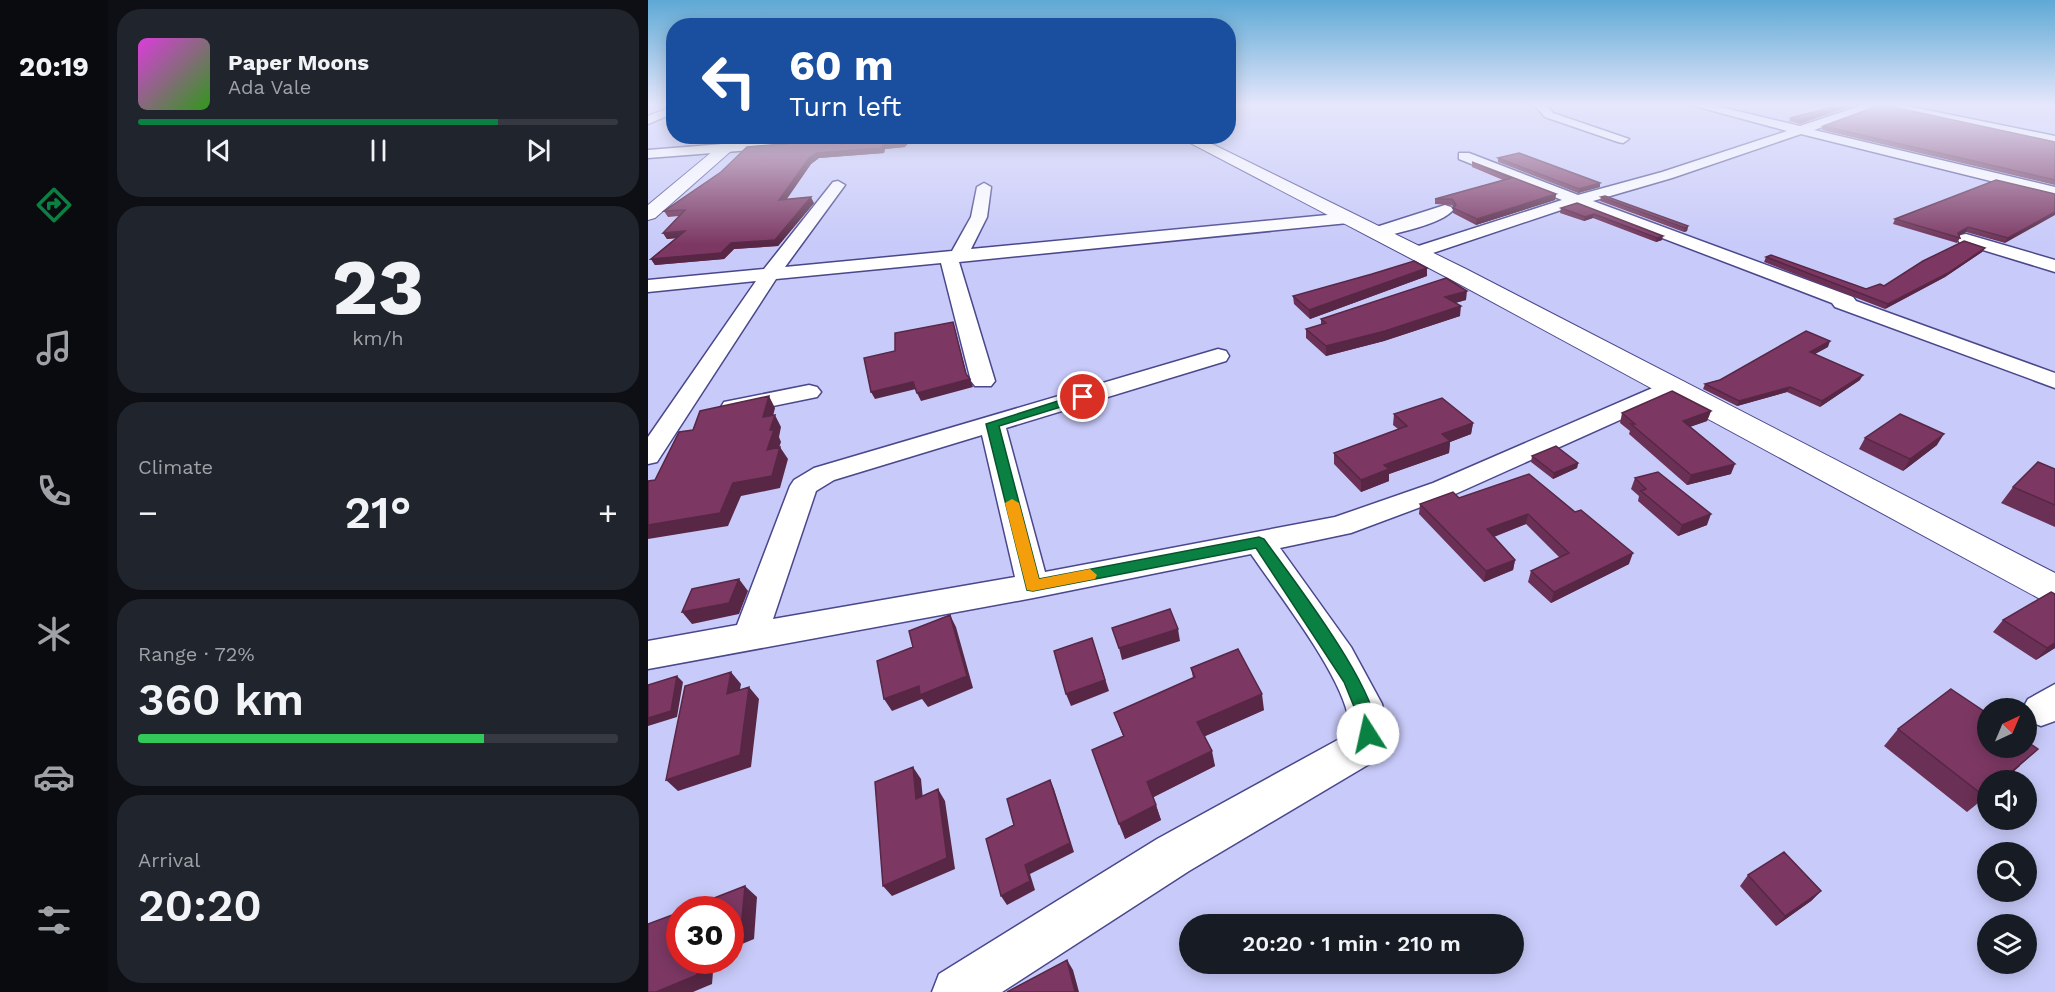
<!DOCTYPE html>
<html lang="en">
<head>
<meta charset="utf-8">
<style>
  :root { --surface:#171b24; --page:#20242c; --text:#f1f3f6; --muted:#9ea1a6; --line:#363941; --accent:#0b8043 }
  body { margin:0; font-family:"Work Sans",sans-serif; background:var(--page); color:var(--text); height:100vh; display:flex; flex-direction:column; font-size:22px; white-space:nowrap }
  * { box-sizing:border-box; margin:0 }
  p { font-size:20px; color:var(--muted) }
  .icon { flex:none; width:33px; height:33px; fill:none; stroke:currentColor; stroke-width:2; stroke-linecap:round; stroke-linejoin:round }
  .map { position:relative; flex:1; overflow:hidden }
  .sheet { display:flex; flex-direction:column; gap:9px; padding:9px; background:#0d0f14; width:540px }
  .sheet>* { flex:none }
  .top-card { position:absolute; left:18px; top:18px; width:570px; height:126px; border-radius:24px; box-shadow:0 3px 15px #0003; background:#1a4fa0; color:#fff; overflow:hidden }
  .needle { width:39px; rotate:44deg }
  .controls { position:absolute; left:1329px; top:698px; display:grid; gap:12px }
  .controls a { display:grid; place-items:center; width:60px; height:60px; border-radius:50%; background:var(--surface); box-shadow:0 3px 15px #0003; font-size:30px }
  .speed { position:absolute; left:18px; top:896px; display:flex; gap:12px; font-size:30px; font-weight:700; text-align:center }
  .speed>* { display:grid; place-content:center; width:78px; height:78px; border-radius:50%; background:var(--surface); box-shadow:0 3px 15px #0003; line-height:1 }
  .speed .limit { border:9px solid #d22; background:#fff; color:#111 }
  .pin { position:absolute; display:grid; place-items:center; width:51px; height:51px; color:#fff; margin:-26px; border:3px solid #fff; border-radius:50%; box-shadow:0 2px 6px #0007 }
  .me { position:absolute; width:66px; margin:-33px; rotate:350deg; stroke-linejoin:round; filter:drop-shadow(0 0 4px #0008) }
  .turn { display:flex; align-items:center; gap:21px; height:126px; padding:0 24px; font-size:27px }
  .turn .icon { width:78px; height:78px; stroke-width:2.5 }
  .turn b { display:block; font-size:42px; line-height:51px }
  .big { font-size:45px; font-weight:600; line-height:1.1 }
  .sheet .tile { flex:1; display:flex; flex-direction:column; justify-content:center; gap:9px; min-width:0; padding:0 21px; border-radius:24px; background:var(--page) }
  .sheet .dial { align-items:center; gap:0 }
  .dial b { font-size:78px; line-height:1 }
  .song { display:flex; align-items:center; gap:18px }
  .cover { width:72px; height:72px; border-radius:9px; background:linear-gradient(135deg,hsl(300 70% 55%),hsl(110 70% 35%)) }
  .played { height:6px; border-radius:3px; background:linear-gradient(90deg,var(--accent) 75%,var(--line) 75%) }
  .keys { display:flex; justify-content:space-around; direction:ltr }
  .heat { display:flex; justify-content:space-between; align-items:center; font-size:33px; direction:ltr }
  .charge { height:9px; border-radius:4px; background:linear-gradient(90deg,#34c759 72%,var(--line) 0) }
  .trip { position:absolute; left:531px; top:914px; width:345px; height:60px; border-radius:30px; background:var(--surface); box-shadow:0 3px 15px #0003; font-weight:600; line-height:60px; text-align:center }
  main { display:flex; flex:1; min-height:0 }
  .menu { display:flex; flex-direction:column; width:108px; justify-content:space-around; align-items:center; background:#090b0e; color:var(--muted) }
  .menu .icon { width:42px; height:42px }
  .menu .current { color:var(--accent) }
  .menu b { font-size:27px; color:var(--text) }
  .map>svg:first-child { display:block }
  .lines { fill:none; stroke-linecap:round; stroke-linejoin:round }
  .street-casing { stroke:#4a478b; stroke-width:3 }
  .secondary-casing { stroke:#4a478b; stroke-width:2 }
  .street { fill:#fff; fill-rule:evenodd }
  .secondary { fill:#fff; fill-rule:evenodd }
  .wall { fill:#6b3055 }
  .shaded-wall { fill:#572745 }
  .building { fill:#7c3863; stroke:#572745; stroke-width:1.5 }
  .route { fill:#0b8043; stroke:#07532c; stroke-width:1.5 }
  .slow { fill:#f59e0b }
</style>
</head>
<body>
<main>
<nav class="menu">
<b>20:19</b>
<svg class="icon current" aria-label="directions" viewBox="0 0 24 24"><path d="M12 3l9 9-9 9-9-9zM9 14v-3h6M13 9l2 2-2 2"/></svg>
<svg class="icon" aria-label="music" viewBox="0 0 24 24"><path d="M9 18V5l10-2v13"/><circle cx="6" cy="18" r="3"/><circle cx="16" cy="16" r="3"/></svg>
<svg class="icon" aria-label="phone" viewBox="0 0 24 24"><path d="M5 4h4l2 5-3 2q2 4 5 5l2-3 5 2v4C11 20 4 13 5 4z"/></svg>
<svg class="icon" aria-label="climate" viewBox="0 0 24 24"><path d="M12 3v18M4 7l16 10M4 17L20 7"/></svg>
<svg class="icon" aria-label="car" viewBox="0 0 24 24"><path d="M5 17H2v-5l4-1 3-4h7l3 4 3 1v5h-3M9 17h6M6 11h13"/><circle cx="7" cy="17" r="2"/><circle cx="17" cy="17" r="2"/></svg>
<svg class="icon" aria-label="filters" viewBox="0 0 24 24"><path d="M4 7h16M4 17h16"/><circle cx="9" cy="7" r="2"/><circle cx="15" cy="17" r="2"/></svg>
</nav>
<section class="sheet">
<div class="tile">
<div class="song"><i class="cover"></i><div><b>Paper Moons</b><p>Ada Vale</p></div></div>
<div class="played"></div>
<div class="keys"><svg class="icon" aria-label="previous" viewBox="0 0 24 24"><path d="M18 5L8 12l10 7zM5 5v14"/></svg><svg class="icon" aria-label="pause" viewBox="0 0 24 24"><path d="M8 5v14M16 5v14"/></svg><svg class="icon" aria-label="next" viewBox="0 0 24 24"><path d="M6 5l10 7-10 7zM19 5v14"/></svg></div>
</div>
<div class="tile dial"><b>23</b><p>km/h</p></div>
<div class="tile"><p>Climate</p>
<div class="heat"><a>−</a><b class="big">21°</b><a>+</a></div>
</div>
<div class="tile"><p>Range · 72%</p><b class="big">360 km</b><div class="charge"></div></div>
<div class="tile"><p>Arrival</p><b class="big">20:20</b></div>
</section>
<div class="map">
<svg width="1407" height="992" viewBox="0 0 1407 992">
  <rect width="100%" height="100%" fill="#c8caf9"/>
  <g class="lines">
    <!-- street casing -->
    <g class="street-casing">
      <path id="street" d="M886,105h12l7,8 76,26 -6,4 -5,-1 -73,-25z
        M1043,105h21l88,21 63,-21h39l153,31v8l-175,-38 -66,24 241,57v10l-254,-63 -129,44 -79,23 260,96 3,4 199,72v15l-220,-81 -3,-4 -256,-98 -155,52 -6,1 -9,-5 3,-4 153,-49 -103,-41v-6h10l109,42 84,-23 125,-41z
        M26,106v7l-26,11v-8z
        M174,136h62l-6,4 -230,18v-8z
        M190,181l7,4 -60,82 167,-16 19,-34 6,-30 7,-4 7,4 -4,30 -16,32 377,-36 8,5 -8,5 -389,39 36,119 -4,5h-16l-4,-5 -30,-118 -165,16 -119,183 -9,2v-27l108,-156 -108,11v-12l116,-11 69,-87z
        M797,205l6,2 2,3c-11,14 -59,24 -77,28l-8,-5 2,-4z
        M1318,234l89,26v12l-95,-29 -3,-4 3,-4z
        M570,349l8,2 3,5 -3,5 -220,67 39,144 290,-55 98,-34 231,-100h16l4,5 -4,5 -227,102 -102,38 -71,15 71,99 31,57 5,25 -16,34 -182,108 -187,121h-70l7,-18 218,-135 186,-102c4,-5 7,-9 6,-16 -6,-45 -71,-127 -98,-167l-218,44 -385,71v-28l89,-16 53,-139 4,-6 20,-12zM334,435l33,142 -242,42 43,-128 18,-11z
        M161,385l8,2 4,5 -4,5 -84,17 -9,-2 -3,-5 3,-5z
        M1407,684v37l-14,5 -13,-5 -2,-13h-3l5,-9z"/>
    </g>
    <!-- secondary casing -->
    <g class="secondary-casing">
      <path id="secondary" d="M83,136h17l-93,82 -7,2v-15z
        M529,136h19l270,133 589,304v31l-13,-4 -592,-321z"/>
    </g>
    <!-- street -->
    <use href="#street" class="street"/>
    <!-- secondary -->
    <use href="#secondary" class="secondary"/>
  </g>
  <!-- wall -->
  <path class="wall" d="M1193,105l-41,19 -11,-3 1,-3z
    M1175,126l232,16v43l-233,-55z
    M99,147h158l-20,2 -1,4 -65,5 -8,6 -24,35 27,4 -36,43 -44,3 -10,10 -69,6 -4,-6 25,-21 -9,1 -4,-6 16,-17 -11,1 -4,-6 57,-39z
    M850,158l102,25v4l-22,6 -80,-31z
    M824,162l84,32 -1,6 -79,25 -23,-12v-6l-1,-2 -17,-1v-5l68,-19 -31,-13z
    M1407,194l-50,49 -39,-11 -7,4 1,2 -3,5 -64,-19 2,-5z
    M953,197l87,29 -1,5 -3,1 -84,-31z
    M929,203l85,37 -6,2 -63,-24 -9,3 -24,-8 1,-5z
    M1337,248l-3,4 -37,25 -60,32 -121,-47 2,-5 100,32 18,-3z
    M779,276l-117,43 -16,-15 -1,-8z
    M818,300l-11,3 5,13 -76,25 -58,15 -20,-18v-9l15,-4v-6z
    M1180,347l-14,7 46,26 -40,27 -33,-15 -50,14 -34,-17 2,-5z
    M1063,411l-4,10 -17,6 41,47 -44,11 -58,-51 1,-3 -10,-8 2,-10z
    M746,414l79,9 -2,11 -21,8 -1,11 -60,21v7l-28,11 -27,-28v-11l64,-24 -5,-4z
    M1217,438l72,7 -34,26 -44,-22z
    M884,456l46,7 -1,5 -24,11 -22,-17z
    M1407,469v58l-54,-24 12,-16z
    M881,474l100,90 -78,39 -23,-21 3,-11 29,-13 -34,-34 -32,13 21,23 -2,10 -29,12 -65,-68 1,-10 39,-6z
    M987,478l72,47 -29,11 -40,-35 1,-5 -8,-7z
    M1355,620l52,28 -19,12 -43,-28z
    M543,668l73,42 -59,26 10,30 -62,31 8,23 -36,19 -2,-103 -9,-23 79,-35z
    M1250,729l122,37 -53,46 -83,-66z
    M1100,875l73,16 -10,10 -35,25 -36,-40z"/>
  <!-- shaded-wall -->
  <path class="shaded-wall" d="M1199,105h8l-55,19 1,-4z
    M115,136h25l-24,2z
    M260,136h7l-10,11 -20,2 -1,4 -65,5 -8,6 -29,41 -3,-5 30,-42 8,-5 66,-9z
    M952,183v4l-22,6 1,-4z
    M908,194l-1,6 -79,25 1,-6z
    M163,197l3,6 -36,43 -44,3 -10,10 -69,6 -4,-6 80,-16z
    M1407,212v3l-50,28 3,-5z
    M946,214l-1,4 -9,3 1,-4z
    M1040,226l-1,5 -3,1 1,-4z
    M1320,227l-2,5 -11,6 3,-5z
    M37,231l3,6 -21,2 -4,-6z
    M1015,236l-1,4 -6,2 1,-4z
    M1337,248l-3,4 -37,25 -60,32 3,-5z
    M779,268v8l-117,43 -1,-9z
    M819,291l-1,9 -22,6 1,-9z
    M813,306l-1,10 -76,25 -58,15v-10z
    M305,322l15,58 2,-1 3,8 -52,14 -4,-8 49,-19z
    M1182,341l-2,6 -20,11 2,-6z
    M1215,375l-3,5 -40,27 2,-6z
    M265,382l3,7 -41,10 -4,-7z
    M1142,387l-3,5 -50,14 2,-5z
    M121,396l6,12 -5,21 -7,-12z
    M1063,411l-4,10 -27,9 3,-9z
    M127,415l6,12 -2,10 2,5 -7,20 -7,-12 3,-20z
    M825,423l-2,11 -21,8 -1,11 -60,21v7l-28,11v-12l23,-15 58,-31z
    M1296,434l-7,11 -34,26 7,-12z
    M132,447l8,12 -8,29 -39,8 -13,30 -80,13v-14l85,-42z
    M930,463l-1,5 -24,11 1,-6z
    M1087,464l-4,10 -44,11 4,-10z
    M880,514l-2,10 -41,16 2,-11z
    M1063,514l-4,11 -29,11 4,-11z
    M985,553l-4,11 -78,39 3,-11z
    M867,560l-2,10 -29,12 2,-11z
    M91,579l9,12 -9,23 -47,10 -10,-12z
    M302,615l6,12 17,61 -45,19 -6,-8 -30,12 -8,-12z
    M530,629l2,12 -58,19 -3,-12z
    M444,638l17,53 -38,15 -5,-12z
    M1407,643v5l-19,12 11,-12z
    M83,672l10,12 -4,22 -10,-12z
    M29,676l6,6 -6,35 -29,9v-8z
    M101,687l10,12 -8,68 -73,24 -12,-11z
    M614,694l2,16 -63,28 -4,-16z
    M1390,749l-34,31h-2z
    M564,751l3,15 -63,32 -5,-16z
    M265,767l8,12 3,31 -8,-11z
    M402,780l4,9 20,63 -44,22 5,16 -28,15 -6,-9 24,-31z
    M290,789l7,12 10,68 -63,27 -9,-10z
    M1340,793v2l-21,17z
    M508,805l5,15 -36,19 -6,-15z
    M97,886l12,11 -3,42 -24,10v-15z
    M1173,891l-10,10 -35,25 9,-10z
    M51,960h15l-2,24 -19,8h-37z
    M419,960l6,10 6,22h-4z"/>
  <!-- building -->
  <path class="building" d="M1193,105h6l-46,15 -11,-2z
    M1232,105h4l171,37v38l-232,-54z
    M229,136h31l-5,5 -20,3 -1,4 -65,5 -8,5 -30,42 32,-3 -36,43 -44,3 -10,10 -70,6 34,-28 -22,2 22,-23 -21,1 57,-39 26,-25z
    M871,153l81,30 -21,6 -81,-31z
    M824,162l84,32 -79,25 -24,-11 3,-3 -4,-6h-17l76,-21z
    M1348,180l59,14v18l-47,26 -40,-11 -10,6 2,5 -65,-19z
    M957,196l83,30 -3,2 -84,-31z
    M929,203l86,33 -6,2 -63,-24 -9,3 -24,-9z
    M1316,241l21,7 -37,25 -60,31 -122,-47 5,-2 95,34 14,-5 4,2 39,-25z
    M766,261l13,7 -118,42 -16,-14 79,-22z
    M798,278l21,13 -22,6 16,9 -76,25 -59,15 -20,-17 20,-6 -5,-4z
    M305,322l13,52 4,5 -53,14 -4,-11 -42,10 -7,-34 31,-7v-18z
    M1158,331l24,10 -20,11 53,23 -41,26 -32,-14 -51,14 -34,-17 15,-4z
    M1024,391l39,20 -28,10 52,43 -44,11 -60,-51h4l-13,-11z
    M121,396l-6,21 12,-2 -5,15h4l-7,20 13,-3 -8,29 -39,7 -13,30 -72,12v-44l7,-1 24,-48 14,-2 7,-19z
    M794,398l31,25 -31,11 8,7 -66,24 5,4 -28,11 -27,-27 73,-27 -13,-12z
    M1252,414l44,20 -34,25 -45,-21z
    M908,446l22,17 -24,10 -22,-17z
    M1390,462l17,7v36l-42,-18z
    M1010,472l53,42 -29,11 -41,-34 5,-2 -11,-11z
    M881,474l46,38 6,-2 52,43 -79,39 -23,-21 38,-18 -41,-39 -41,15 28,31 -29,11 -66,-67 33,-12 6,6z
    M91,579l-10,24 -47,9 10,-23z
    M1403,592l4,2v49l-8,5 -44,-28z
    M522,609l8,20 -59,19 -7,-20z
    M302,615l17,61 -47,19 -1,-9 -35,13 -7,-38 36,-14 -4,-16z
    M444,638l13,42 -39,14 -12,-43z
    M590,649l24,45 -65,28 15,29 -65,31 9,23 -37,19 -27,-74 32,-14 -10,-23 81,-36 -4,-9z
    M83,672l-4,22 22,-7 -9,68 -74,25 19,-94z
    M29,676l-6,35 -23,7v-33z
    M1303,689l37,25v33h38v-6l12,8 -36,31h-14v13l-4,3 -86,-67z
    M265,767l3,32 22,-10 9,69 -64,28 -8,-104z
    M402,780l20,63 -45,22 5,16 -29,15 -15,-57 28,-14 -7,-26z
    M1136,852l37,39 -36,25 -37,-41z
    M97,886l-4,43 -11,5v-25h-44z
    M32,912v48h19l-2,15 -41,17h-8v-68z
    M419,960l8,32h-68z"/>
  <!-- sky -->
  <linearGradient id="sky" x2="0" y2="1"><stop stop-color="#5ea9d5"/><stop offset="0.43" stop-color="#e6e7fc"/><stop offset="1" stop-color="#e6e7fc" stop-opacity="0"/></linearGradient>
  <rect width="1407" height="244" fill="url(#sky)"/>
  <!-- route -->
  <path class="route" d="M435,393l4,1v5l-88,27 40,153 220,-42 5,2c24,34 127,165 111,201l-7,2 -6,-2 -3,-21 -15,-37 -88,-134 -223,43 -6,-1 -41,-166z"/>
  <!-- slow -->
  <path class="slow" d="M364,499l7,4 20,76 51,-10 7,6 -2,4 -62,12 -6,-1 -22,-87z"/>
</svg>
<div class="controls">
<a><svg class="needle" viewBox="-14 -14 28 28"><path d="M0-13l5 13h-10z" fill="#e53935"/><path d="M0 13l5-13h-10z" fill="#9ea1a6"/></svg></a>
<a><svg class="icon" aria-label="sound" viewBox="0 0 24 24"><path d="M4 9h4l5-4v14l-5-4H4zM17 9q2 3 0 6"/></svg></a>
<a><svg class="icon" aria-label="search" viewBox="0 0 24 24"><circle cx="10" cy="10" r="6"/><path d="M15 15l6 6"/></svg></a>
<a><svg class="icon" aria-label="layers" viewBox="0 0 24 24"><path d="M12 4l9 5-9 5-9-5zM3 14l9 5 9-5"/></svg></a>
</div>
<div class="speed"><div class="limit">30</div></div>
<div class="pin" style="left:435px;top:397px;background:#d93025"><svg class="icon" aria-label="arrive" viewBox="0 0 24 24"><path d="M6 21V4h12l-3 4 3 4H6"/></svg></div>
<svg class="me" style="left:720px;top:734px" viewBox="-20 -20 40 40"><circle r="19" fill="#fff"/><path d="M0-13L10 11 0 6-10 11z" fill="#0b8043"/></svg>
<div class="trip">20:20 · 1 min · 210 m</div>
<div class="top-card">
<div class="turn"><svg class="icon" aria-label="left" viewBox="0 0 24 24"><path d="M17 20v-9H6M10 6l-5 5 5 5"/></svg><div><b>60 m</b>Turn left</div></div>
</div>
</div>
</main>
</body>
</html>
